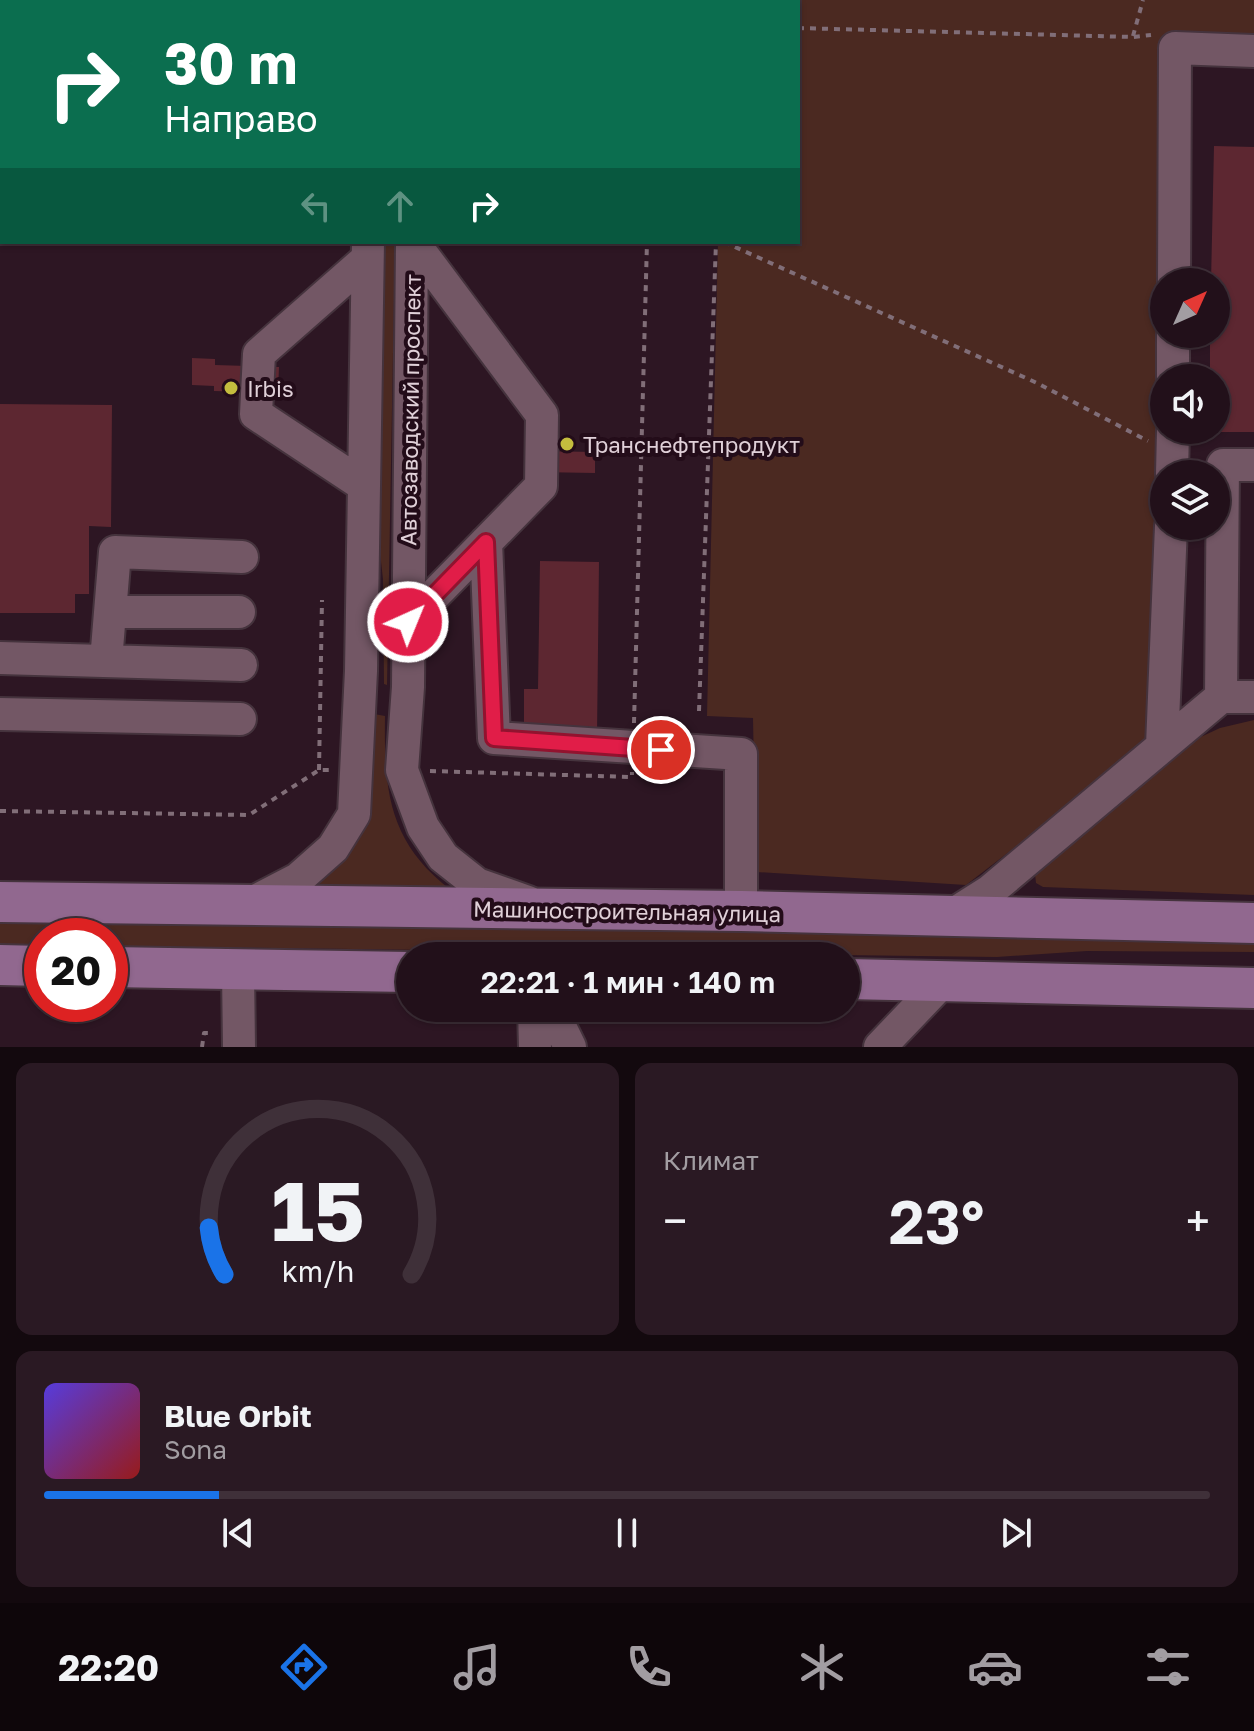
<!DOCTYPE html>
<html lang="ru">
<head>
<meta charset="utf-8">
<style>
  :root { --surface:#22101a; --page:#2a1923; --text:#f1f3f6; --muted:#a29da2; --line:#3f3039; --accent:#1a73e8 }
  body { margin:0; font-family:"Golos Text",sans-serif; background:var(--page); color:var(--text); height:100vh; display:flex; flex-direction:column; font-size:30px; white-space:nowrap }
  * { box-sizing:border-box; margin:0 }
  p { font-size:26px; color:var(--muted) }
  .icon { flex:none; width:44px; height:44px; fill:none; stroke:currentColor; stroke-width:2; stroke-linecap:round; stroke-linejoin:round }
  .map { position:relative; height:1047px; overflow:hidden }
  .details { display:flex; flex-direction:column; gap:16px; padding:16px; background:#13090e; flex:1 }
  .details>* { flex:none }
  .top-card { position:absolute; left:0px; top:0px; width:800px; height:244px; box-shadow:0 2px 6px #0004,0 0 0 2px var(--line); background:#0b6e4f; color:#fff; overflow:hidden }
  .needle { width:52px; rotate:45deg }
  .fabs { position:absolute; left:1150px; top:268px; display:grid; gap:16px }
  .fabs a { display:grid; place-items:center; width:80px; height:80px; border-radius:50%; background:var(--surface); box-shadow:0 2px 6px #0004,0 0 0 2px var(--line); font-size:40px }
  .speed { position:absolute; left:24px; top:918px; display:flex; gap:16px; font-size:40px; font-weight:700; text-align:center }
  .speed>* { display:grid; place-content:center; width:104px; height:104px; border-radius:50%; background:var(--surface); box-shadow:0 2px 6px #0004,0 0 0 2px var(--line); line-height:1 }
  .speed .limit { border:12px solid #d22; background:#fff; color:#111 }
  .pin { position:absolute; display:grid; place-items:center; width:68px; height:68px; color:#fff; margin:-34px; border:4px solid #fff; border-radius:50%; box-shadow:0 2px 8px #0007 }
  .me { position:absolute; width:88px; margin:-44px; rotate:44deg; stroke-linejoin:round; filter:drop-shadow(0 0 6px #0008) }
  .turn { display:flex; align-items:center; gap:28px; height:168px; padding:0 32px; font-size:36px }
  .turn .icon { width:104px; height:104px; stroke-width:2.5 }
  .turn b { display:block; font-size:56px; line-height:68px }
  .lanes { display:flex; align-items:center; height:76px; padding:0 32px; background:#0003; justify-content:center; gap:40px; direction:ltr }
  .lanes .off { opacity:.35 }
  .big { font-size:60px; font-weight:600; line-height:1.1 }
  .details .widget { flex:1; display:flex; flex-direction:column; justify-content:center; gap:12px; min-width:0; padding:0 28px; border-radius:16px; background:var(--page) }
  .details .dial { align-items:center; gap:0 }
  .dial svg { height:208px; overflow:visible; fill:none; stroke:var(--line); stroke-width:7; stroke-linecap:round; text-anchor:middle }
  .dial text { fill:var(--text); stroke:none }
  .song { display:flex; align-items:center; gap:24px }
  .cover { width:96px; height:96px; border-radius:12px; background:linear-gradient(135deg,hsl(250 70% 55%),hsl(0 70% 35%)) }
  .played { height:8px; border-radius:4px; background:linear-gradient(90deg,var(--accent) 15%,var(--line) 15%) }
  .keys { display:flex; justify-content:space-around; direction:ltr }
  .heat { display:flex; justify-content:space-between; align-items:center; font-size:44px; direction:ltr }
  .details .tiles { flex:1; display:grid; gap:16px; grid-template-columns:1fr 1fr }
  .widget:last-child { grid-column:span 2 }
  .trip { position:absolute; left:396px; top:942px; width:464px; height:80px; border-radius:40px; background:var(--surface); box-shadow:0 2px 6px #0004,0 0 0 2px var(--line); font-weight:600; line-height:80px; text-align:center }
  .menu { display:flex; height:128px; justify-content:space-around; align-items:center; background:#0e060a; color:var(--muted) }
  .menu .icon { width:56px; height:56px }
  .menu .selected { color:var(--accent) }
  .menu b { font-size:36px; color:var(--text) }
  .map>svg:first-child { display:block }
  .green { fill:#4b2921 }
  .building { fill:#5d2731 }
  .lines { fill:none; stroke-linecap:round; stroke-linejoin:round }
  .minor-casing { stroke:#45333d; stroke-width:36 }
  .major-casing { stroke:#45333d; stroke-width:44 }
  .path { stroke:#816e78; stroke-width:4; stroke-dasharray:6 6; stroke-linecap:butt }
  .minor { stroke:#735765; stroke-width:32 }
  .major { stroke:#91688f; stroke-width:40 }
  .route-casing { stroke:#92132f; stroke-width:20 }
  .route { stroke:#e11d48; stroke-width:14 }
  .poi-dot { fill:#c4bd3e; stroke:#230c19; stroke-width:3 }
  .labels { text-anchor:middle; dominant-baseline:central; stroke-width:8; stroke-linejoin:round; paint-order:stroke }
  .poi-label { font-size:22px; fill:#e0d0d8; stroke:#230c19; text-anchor:start }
  .street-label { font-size:22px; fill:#e0d0d8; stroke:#230c19 }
</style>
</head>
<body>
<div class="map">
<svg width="1254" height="1047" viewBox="0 0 1254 1047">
  <rect width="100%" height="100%" fill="#2d1623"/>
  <!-- green -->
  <path class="green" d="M493,0h130v2h-129z
    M724,0h530v34l-85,-2 -15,686 -8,20 -17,22 -163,125 -210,-13 -3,-154 -46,-2 11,-474h80v-240z
    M383,242h12l-8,443 -3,-1 -1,-105 -6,-52z
    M374,714l11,2c-1,74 3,126 66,174l-151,-4 62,-70 9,-28z
    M1254,720v175l-211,-8 -7,-4 -1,-9 157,-133 28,-13z
    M0,913l528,9 726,22v8l-167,-1 -90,6 -887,-11v-10h-68v9h-42z"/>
  <!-- building -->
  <path class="building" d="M1214,146l40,1v285h-38v-54h-6v-44h6v-52h-5z
    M192,358l23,1v6l64,2 -1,26 -64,-2v-5l-22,-1z
    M0,404l112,1 -1,122 -22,-1v68h-14v19h-75z
    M537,451l58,1v21l-58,-1z
    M540,561l59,1 -2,173 -73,-1v-45h14z"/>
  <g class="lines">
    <!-- minor casing -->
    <g class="minor-casing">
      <path id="minor" d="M375,2v-2
        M416,2v-2
        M412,242l-4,445 -6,83 21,57 20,30 34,27 51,18
        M1174,282l1,-234 79,3
        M1173,378v-44
        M1172,474l1,-44
        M363,485l-107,-71 3,-60 108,-95
        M486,542l8,196 247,16v157
        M110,612h129
        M408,622l133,-136 1,-71 -129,-173
        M0,658l241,7
        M106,661l9,-109 127,5
        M1221,697l2,-232h31
        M0,714l240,5
        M1162,746l9,-220
        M248,905l50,-26 35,-31 21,-34 7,-143 7,-429
        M949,917l41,-26 231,-194h33
        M238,970l1,77
        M534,1008l1,39
        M551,1008l19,39
        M880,1047l63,-66"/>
    </g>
    <!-- major casing -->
    <g class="major-casing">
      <path id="major" d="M0,902l741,9 513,12
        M0,965l42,1
        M110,967l300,5
        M846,979l408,9"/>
    </g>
    <!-- path -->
    <path class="path" d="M653,2v-2
      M720,2v-2
      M798,28l335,9 18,-2
      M1133,36l10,-36
      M724,242l313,141 111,58
      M699,711l17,-469
      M634,723l13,-481
      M319,770l3,-170
      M430,771l202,6v-5
      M0,811l249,4 70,-45h13
      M202,1047l2,-14h8"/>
    <!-- minor -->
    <use href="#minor" class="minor"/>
    <!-- major -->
    <use href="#major" class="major"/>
  </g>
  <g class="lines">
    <!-- route casing -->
    <g class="route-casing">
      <path id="route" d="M408,622l78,-80 8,196 167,12"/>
    </g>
    <!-- route -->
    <use href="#route" class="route"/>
  </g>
  <!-- markers -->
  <g class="poi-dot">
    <circle cx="231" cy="388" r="8"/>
    <circle cx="567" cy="444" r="8"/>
  </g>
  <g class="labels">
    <!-- poi labels -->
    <g class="poi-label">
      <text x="247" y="388">Irbis</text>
      <text x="583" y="444">Транснефтепродукт</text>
    </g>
    <!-- street labels -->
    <g class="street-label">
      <text transform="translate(410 410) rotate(-89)">Автозаводский проспект</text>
      <text transform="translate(627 911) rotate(1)">Машиностроительная улица</text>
    </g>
  </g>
</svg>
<div class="fabs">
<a><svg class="needle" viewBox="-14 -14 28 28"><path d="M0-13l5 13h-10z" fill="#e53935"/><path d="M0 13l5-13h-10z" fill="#a29da2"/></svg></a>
<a><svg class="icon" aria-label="sound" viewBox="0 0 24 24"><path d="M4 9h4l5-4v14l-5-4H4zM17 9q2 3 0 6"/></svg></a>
<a><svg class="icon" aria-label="layers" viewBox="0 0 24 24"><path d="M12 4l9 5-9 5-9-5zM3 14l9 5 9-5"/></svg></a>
</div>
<div class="speed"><div class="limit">20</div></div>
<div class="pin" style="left:661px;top:750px;background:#d93025"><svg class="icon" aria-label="arrive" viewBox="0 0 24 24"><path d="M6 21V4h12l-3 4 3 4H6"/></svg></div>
<svg class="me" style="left:408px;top:622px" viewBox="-20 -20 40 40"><circle r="17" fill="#e11d48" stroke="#fff" stroke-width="3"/><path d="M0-11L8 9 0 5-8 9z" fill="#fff"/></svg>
<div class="trip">22:21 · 1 мин · 140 m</div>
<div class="top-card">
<div class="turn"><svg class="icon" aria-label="right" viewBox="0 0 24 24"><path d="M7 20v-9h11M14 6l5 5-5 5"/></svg><div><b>30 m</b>Направо</div></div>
<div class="lanes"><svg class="icon off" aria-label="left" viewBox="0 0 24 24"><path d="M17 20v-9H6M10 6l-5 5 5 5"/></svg><svg class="icon off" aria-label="ahead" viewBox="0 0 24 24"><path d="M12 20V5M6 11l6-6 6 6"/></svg><svg class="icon" aria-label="right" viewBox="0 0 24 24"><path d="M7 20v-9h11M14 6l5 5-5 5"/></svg></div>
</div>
</div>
<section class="details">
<div class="tiles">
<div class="widget dial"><svg viewBox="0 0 100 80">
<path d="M14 69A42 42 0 1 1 86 69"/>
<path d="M14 69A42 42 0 0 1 8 51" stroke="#1a73e8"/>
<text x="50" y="56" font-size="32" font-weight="700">15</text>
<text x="50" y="72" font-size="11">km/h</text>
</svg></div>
<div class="widget"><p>Климат</p>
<div class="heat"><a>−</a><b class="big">23°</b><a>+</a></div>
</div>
<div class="widget">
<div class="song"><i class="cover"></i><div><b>Blue Orbit</b><p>Sona</p></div></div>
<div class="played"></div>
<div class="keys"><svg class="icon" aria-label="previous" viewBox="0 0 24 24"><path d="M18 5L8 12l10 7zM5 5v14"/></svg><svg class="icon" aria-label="pause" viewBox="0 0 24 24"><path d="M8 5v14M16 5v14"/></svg><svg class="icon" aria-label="next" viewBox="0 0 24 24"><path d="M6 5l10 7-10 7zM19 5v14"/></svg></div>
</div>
</div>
</section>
<nav class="menu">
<b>22:20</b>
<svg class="icon selected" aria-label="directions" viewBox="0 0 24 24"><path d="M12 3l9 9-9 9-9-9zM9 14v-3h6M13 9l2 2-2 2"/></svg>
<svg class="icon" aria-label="music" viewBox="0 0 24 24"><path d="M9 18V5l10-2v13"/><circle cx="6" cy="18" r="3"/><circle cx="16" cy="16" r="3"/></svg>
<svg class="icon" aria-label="phone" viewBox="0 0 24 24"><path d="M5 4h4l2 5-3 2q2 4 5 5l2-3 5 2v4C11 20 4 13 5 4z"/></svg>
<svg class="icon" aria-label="climate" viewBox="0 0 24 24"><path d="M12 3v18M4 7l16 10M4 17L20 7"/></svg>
<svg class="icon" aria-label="car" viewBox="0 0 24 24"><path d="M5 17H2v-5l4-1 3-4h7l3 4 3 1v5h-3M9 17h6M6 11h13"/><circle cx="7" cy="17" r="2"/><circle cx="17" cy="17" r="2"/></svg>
<svg class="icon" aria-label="filters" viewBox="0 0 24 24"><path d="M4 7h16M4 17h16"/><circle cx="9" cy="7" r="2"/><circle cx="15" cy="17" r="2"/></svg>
</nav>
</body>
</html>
